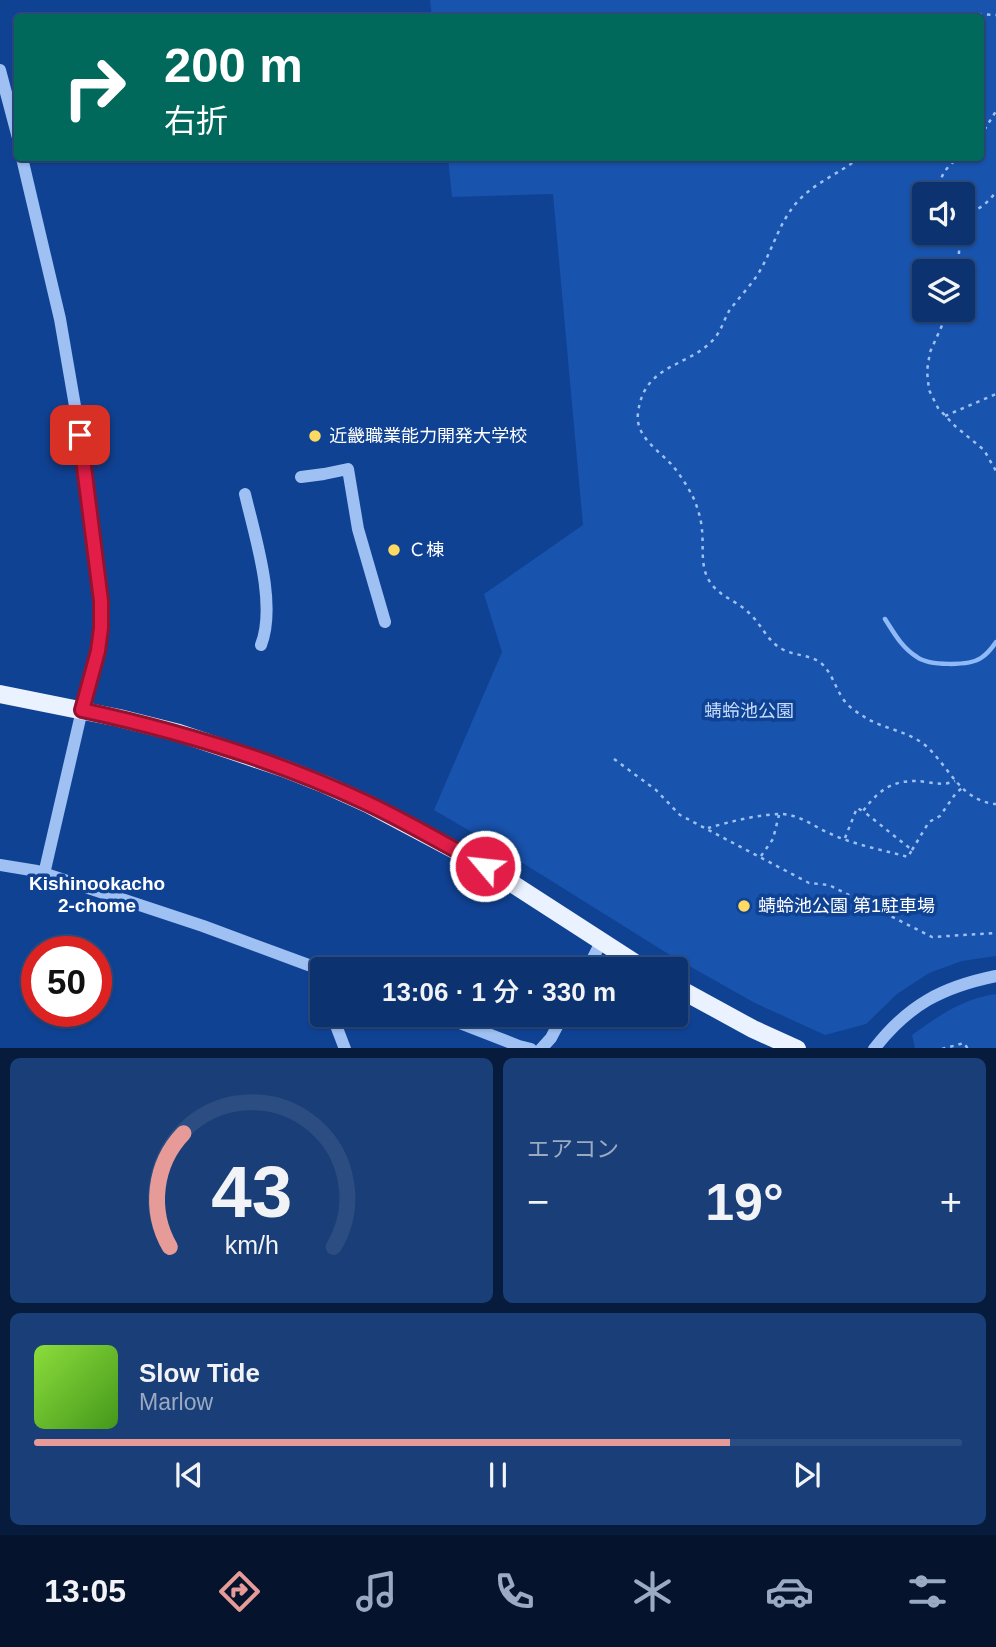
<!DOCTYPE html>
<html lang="ja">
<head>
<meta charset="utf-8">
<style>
  :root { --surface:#0c326f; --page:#1a3e77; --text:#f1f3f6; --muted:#9aaac3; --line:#2c4d82; --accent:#e69b98 }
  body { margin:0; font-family:Helvetica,"Noto Sans JP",sans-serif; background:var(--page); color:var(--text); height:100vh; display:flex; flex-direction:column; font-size:26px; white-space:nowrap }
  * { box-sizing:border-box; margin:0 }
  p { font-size:23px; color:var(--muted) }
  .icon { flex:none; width:38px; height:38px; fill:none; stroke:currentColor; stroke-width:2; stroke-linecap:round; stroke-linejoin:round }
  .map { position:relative; height:1048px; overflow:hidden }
  .side { display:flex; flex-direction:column; gap:10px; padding:10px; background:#071c3d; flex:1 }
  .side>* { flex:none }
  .banner { position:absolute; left:14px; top:14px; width:970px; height:147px; border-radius:7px; box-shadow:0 2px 5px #0004,0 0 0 2px var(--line); background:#00695c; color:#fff; overflow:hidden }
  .fabs { position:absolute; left:912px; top:182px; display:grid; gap:14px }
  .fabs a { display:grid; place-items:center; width:63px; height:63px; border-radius:7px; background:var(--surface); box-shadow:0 2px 5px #0004,0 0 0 2px var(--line); font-size:35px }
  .speed { position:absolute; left:21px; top:936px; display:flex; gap:14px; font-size:35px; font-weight:700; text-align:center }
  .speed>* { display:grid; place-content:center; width:91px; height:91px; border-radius:50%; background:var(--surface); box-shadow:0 2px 5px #0004,0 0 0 2px var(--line); line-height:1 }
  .speed .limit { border:10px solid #d22; background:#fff; color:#111 }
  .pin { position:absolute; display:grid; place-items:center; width:60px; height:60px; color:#fff; margin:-30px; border-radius:14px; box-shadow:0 4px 10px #0006 }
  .me { position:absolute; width:77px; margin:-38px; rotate:298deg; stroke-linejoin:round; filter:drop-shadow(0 0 5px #0008) }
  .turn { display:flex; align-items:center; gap:24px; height:147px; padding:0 35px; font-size:32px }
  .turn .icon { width:91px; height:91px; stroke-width:2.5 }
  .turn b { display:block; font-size:49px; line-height:60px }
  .big { font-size:52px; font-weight:600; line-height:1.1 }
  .side .tile { flex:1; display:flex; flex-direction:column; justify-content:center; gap:10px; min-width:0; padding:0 24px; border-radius:10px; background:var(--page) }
  .side .dial { align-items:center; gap:0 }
  .dial svg { height:182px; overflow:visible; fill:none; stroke:var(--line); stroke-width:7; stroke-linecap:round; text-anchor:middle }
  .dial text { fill:var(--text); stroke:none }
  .song { display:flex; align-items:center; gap:21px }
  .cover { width:84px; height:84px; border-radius:10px; background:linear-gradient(135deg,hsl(90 70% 55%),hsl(100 70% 35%)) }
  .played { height:7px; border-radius:4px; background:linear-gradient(90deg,var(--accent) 75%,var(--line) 75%) }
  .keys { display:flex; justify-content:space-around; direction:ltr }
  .heat { display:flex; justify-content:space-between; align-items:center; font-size:38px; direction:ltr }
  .side .tiles { flex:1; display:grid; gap:10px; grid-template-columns:1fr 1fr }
  .tile:last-child { grid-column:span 2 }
  .trip { position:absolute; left:310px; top:957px; width:378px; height:70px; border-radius:7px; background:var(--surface); box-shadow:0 2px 5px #0004,0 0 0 2px var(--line); font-weight:600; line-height:70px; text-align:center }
  .tabs { display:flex; height:112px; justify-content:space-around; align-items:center; background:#05142c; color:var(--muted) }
  .tabs .icon { width:49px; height:49px }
  .tabs .selected { color:var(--accent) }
  .tabs b { font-size:32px; color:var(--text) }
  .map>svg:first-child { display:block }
  .green { fill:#1853ae; fill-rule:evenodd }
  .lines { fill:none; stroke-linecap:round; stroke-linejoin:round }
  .stream { stroke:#8fbaf7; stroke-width:4.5 }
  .path { stroke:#9ec0f3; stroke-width:2.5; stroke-dasharray:3.5 5; stroke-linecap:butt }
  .minor { stroke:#9ec0f3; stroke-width:12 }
  .major { stroke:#eaf1ff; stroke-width:18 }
  .route-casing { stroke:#92132f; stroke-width:18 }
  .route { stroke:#e11d48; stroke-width:12 }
  .poi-dot { fill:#ffda60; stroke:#104294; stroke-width:2.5 }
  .labels { text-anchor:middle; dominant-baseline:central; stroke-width:7; stroke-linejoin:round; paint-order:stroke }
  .poi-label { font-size:18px; fill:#fff; stroke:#104294; text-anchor:start }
  .park-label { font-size:18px; fill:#c5dcfe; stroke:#104294 }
  .neighbourhood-label { font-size:19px; font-weight:bold; fill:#fff; stroke:#104294 }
</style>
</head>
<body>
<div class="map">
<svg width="996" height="1049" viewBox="0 0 996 1049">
  <rect width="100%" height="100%" fill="#104294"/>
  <!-- green -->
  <path class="green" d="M430,0h566v956l-34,5 -33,12 -32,21 -31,30 -41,11 -72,-33 -83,-47 -181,-113 -55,-32 68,-158 -18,-58 99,-69 -30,-331 -101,3 -4,-39h532v-140h-548zM924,194h38v39h-38zM962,271v39h-38v-39z
    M996,994v54h-81l-3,-13c28,-20 50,-36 84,-41z"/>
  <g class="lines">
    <!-- stream -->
    <path class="stream" d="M885,619c9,14 17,29 32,38 12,9 52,9 64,1 6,-4 11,-10 15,-16"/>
    <!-- path -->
    <path class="path" d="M971,18l7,-4 18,1
      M980,137l16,-26
      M859,158c-19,15 -43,24 -60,42 -19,20 -25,46 -38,69 -9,16 -22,28 -32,42 -5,9 -8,20 -15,28 -26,29 -70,24 -76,74 -3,23 19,36 33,51 8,9 15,20 21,31 5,10 9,23 10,35 2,19 -3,40 11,56 10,12 26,16 37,28 12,11 17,27 32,35 12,7 27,5 39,14 11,10 14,24 22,36 5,7 13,13 20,17 19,13 43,14 62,29 24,21 35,56 71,59
      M940,194c-3,-15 6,-27 18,-36
      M962,212c16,1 25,-9 34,-20
      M962,219l2,-7
      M958,271l2,-38
      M949,310l-19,42 -3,19 2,19 9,18 17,18 29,24 12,21
      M945,416l51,-22
      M614,759l42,31 24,25 129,68 20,2 103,52 64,-4
      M708,828c21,-6 51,-14 74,-14 19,1 32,13 49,20 24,11 52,16 77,23l4,-7 -49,-39c18,-24 33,-33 64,-29 11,2 18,3 28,-1
      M845,838l12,-30 6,3
      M912,850l17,-28 11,-6 16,-23 6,-5
      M761,856l12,-17 6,-24
      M942,1049l22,-6 4,6"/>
    <!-- minor -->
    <path class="minor" d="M0,70l18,68
      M22,158l38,161 20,116 21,166v27l-3,23 -16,59 -38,164
      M301,477l23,-3 24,-5 10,60 27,93
      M245,494c10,43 32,110 16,151
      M0,865l37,6 166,55 119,44
      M587,970l14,-28
      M334,1015l3,13 8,21
      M439,1015l80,31 12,3
      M541,1049l10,-11 12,-23
      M874,1049c34,-44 68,-62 122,-73"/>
    <!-- major -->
    <path class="major" d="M0,694l119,24 60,15 104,35 43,17 42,19 117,62 161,104
      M676,987l77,42 44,20"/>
  </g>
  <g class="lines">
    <!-- route casing -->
    <g class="route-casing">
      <path id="route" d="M80,435l21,166v27l-3,23 -16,59c97,21 194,50 285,93 40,19 79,42 118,63"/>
    </g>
    <!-- route -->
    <use href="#route" class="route"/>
  </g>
  <!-- markers -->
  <g class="poi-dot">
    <circle cx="315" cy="436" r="7"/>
    <circle cx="394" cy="550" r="7"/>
    <circle cx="744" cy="906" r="7"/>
  </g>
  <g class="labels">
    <!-- poi labels -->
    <g class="poi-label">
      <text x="329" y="436">近畿職業能力開発大学校</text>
      <text x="408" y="550">Ｃ棟</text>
      <text x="758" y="906">蜻蛉池公園 第1駐車場</text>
    </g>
    <!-- park labels -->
    <g class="park-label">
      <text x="749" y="711">蜻蛉池公園</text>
    </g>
    <!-- neighbourhood labels -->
    <g class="neighbourhood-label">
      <text x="97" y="883">Kishinookacho<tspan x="97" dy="22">2-chome</tspan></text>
    </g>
  </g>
</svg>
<div class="fabs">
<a><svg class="icon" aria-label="sound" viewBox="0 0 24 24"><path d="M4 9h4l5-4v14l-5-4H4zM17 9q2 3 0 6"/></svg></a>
<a><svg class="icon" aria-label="layers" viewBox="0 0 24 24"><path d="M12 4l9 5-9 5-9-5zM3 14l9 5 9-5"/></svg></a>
</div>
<div class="speed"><div class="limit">50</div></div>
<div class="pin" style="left:80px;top:435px;background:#d93025"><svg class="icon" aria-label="arrive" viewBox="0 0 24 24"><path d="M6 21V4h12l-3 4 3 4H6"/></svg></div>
<svg class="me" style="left:485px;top:866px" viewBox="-20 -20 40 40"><circle r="17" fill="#e11d48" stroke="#fff" stroke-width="3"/><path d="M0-11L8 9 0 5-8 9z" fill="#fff"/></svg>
<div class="trip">13:06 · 1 分 · 330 m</div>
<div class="banner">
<div class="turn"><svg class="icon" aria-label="right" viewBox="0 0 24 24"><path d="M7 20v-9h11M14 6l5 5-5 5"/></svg><div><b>200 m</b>右折</div></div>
</div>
</div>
<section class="side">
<div class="tiles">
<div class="tile dial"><svg viewBox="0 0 100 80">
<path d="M14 69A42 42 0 1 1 86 69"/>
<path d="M14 69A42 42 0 0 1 20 19" stroke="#e69b98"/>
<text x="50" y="56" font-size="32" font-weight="700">43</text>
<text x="50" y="72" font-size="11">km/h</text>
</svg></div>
<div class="tile"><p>エアコン</p>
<div class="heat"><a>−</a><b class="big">19°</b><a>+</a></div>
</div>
<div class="tile">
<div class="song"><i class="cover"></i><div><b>Slow Tide</b><p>Marlow</p></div></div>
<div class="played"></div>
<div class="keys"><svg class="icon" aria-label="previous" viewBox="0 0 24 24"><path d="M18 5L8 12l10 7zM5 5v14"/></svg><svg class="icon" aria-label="pause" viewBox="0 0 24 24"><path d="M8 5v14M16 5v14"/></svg><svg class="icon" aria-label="next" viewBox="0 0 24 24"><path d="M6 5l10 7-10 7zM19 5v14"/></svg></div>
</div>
</div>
</section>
<nav class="tabs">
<b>13:05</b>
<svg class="icon selected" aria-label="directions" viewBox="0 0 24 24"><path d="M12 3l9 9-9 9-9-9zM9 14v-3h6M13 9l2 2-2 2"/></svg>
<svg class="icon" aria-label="music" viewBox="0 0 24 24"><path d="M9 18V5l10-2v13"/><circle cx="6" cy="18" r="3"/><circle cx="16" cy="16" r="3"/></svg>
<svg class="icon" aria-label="phone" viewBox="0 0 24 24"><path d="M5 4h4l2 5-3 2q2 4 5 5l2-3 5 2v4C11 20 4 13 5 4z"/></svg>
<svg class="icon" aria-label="climate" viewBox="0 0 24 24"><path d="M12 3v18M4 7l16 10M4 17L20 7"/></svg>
<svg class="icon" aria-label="car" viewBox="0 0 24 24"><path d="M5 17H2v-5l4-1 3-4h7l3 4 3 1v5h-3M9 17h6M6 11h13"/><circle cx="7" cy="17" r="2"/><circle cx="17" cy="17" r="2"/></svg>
<svg class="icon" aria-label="filters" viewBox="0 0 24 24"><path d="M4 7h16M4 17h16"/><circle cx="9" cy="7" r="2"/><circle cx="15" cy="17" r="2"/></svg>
</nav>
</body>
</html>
